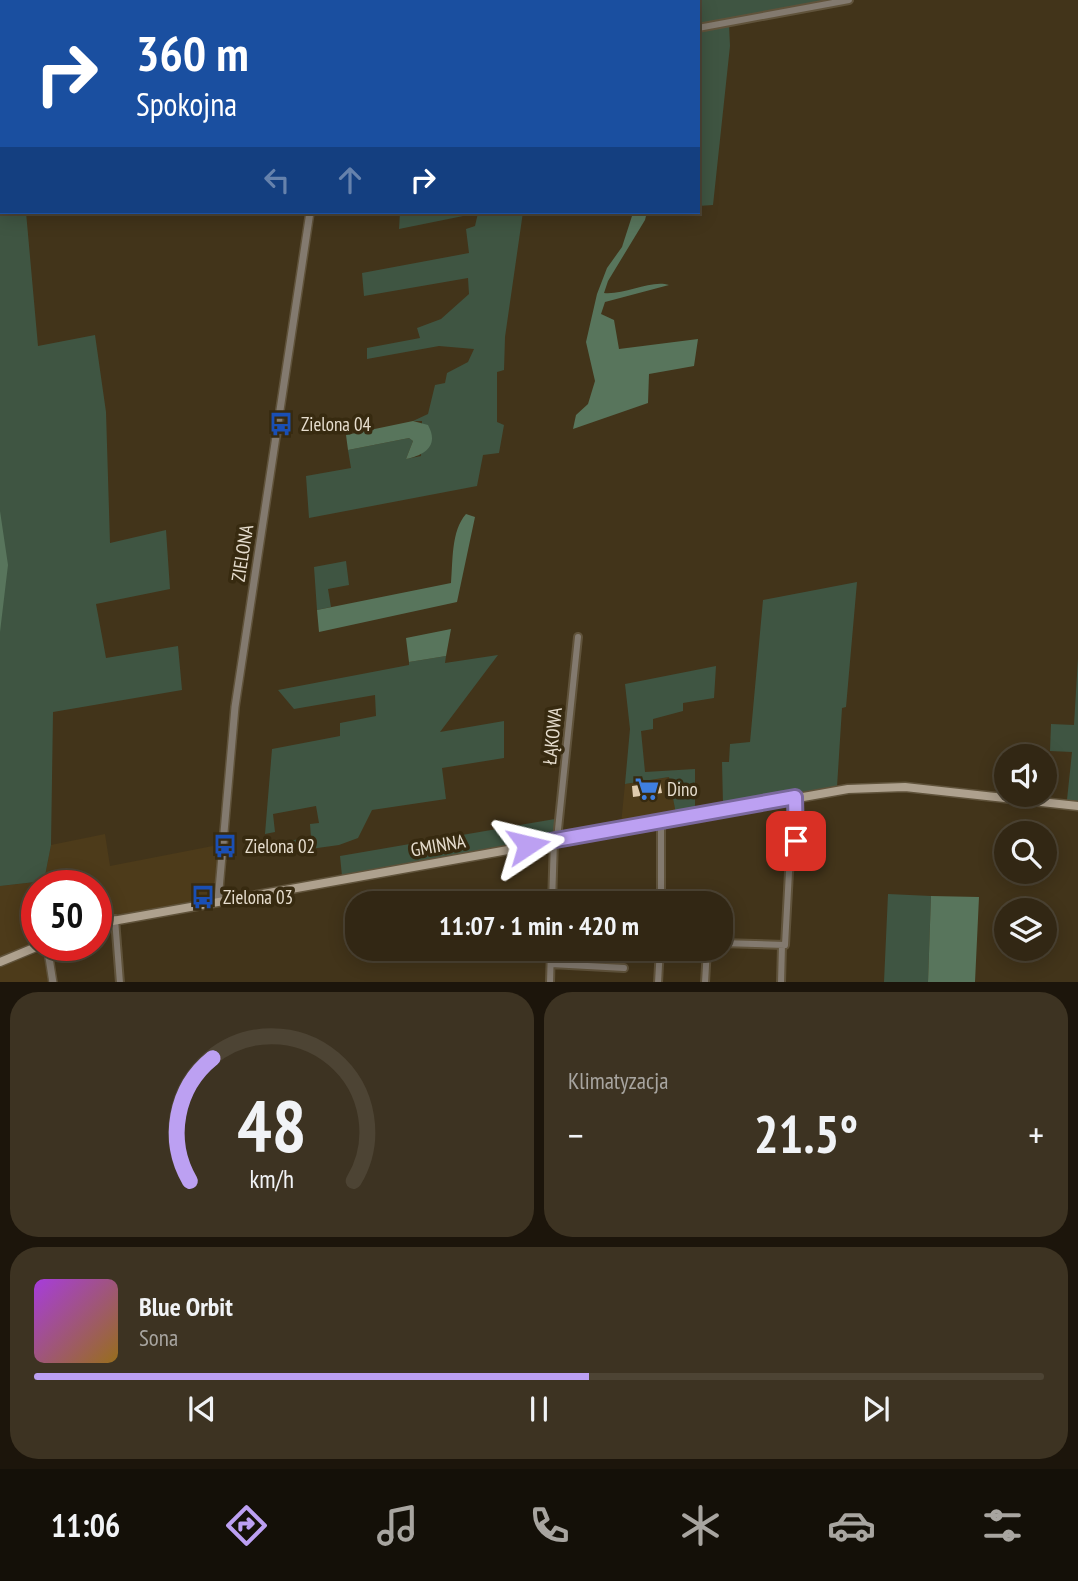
<!DOCTYPE html>
<html lang="pl">
<head>
<meta charset="utf-8">
<style>
  :root { --surface:#322714; --page:#3d3322; --text:#f1f3f6; --muted:#a8a5a0; --line:#4d4434; --accent:#bca0f2 }
  body { margin:0; font-family:"PT Sans Narrow",sans-serif; background:var(--page); color:var(--text); height:100vh; display:flex; flex-direction:column; font-size:26px; white-space:nowrap }
  * { box-sizing:border-box; margin:0 }
  p { font-size:23px; color:var(--muted) }
  .icon { flex:none; width:38px; height:38px; fill:none; stroke:currentColor; stroke-width:2; stroke-linecap:round; stroke-linejoin:round }
  .map { position:relative; height:982px; overflow:hidden }
  .panel { display:flex; flex-direction:column; gap:10px; padding:10px; background:#1c150b; flex:1 }
  .panel>* { flex:none }
  .guide { position:absolute; left:0px; top:0px; width:700px; height:214px; box-shadow:0 4px 18px #0003,0 0 0 2px var(--line); background:#1a4fa0; color:#fff; overflow:hidden }
  .controls { position:absolute; left:994px; top:744px; display:grid; gap:14px }
  .controls a { display:grid; place-items:center; width:63px; height:63px; border-radius:50%; background:var(--surface); box-shadow:0 4px 18px #0003,0 0 0 2px var(--line); font-size:35px }
  .speed { position:absolute; left:21px; top:870px; display:flex; gap:14px; font-size:35px; font-weight:700; text-align:center }
  .speed>* { display:grid; place-content:center; width:91px; height:91px; border-radius:50%; background:var(--surface); box-shadow:0 4px 18px #0003,0 0 0 2px var(--line); line-height:1 }
  .speed .limit { border:10px solid #d22; background:#fff; color:#111 }
  .pin { position:absolute; display:grid; place-items:center; width:60px; height:60px; color:#fff; margin:-30px; border-radius:14px; box-shadow:0 4px 10px #0006 }
  .me { position:absolute; width:77px; margin:-38px; rotate:80deg; stroke-linejoin:round; filter:drop-shadow(0 0 5px #0008) }
  .turn { display:flex; align-items:center; gap:24px; height:147px; padding:0 21px; font-size:32px }
  .turn .icon { width:91px; height:91px; stroke-width:2.5 }
  .turn b { display:block; font-size:49px; line-height:60px }
  .lanes { display:flex; align-items:center; height:66px; padding:0 21px; background:#0003; justify-content:center; gap:35px; direction:ltr }
  .lanes .off { opacity:.35 }
  .big { font-size:52px; font-weight:800; line-height:1.1 }
  .panel .card { flex:1; display:flex; flex-direction:column; justify-content:center; gap:10px; min-width:0; padding:0 24px; border-radius:28px; background:var(--page) }
  .panel .dial { align-items:center; gap:0 }
  .dial svg { height:182px; overflow:visible; fill:none; stroke:var(--line); stroke-width:7; stroke-linecap:round; text-anchor:middle }
  .dial text { fill:var(--text); stroke:none }
  .song { display:flex; align-items:center; gap:21px }
  .cover { width:84px; height:84px; border-radius:10px; background:linear-gradient(135deg,hsl(280 70% 55%),hsl(40 70% 35%)) }
  .played { height:7px; border-radius:4px; background:linear-gradient(90deg,var(--accent) 55%,var(--line) 55%) }
  .keys { display:flex; justify-content:space-around; direction:ltr }
  .heat { display:flex; justify-content:space-between; align-items:center; font-size:38px; direction:ltr }
  .panel .tiles { flex:1; display:grid; gap:10px; grid-template-columns:1fr 1fr }
  .card:last-child { grid-column:span 2 }
  .trip { position:absolute; left:345px; top:891px; width:388px; height:70px; border-radius:28px; background:var(--surface); box-shadow:0 4px 18px #0003,0 0 0 2px var(--line); font-weight:800; line-height:70px; text-align:center }
  .dock { display:flex; height:112px; justify-content:space-around; align-items:center; background:#141008; color:var(--muted) }
  .dock .icon { width:49px; height:49px }
  .dock .current { color:var(--accent) }
  .dock b { font-size:32px; color:var(--text) }
  .map>svg:first-child { display:block }
  .built { fill:#4d3b1a }
  .green { fill:#3f5542 }
  .forest { fill:#58755c }
  .building { fill:#dfcbae }
  .lines { fill:none; stroke-linecap:round; stroke-linejoin:round }
  .minor-casing { stroke:#60533b; stroke-width:10 }
  .tertiary-casing { stroke:#60533b; stroke-width:10 }
  .secondary-casing { stroke:#60533b; stroke-width:11 }
  .minor { stroke:#837a6f; stroke-width:6 }
  .tertiary { stroke:#837a6f; stroke-width:7 }
  .secondary { stroke:#aea18e; stroke-width:8 }
  .route-casing { stroke:#7a689d; stroke-width:18 }
  .route { stroke:#bca0f2; stroke-width:12 }
  .labels { text-anchor:middle; dominant-baseline:central; stroke-width:7; stroke-linejoin:round; paint-order:stroke }
  .poi-label { font-size:19px; fill:#e7decf; stroke:#372a10; text-anchor:start }
  .street-label { font-size:19px; fill:#e7decf; stroke:#372a10 }
</style>
</head>
<body>
<div class="map">
<svg width="1078" height="983" viewBox="0 0 1078 983">
  <rect width="100%" height="100%" fill="#42341a"/>
  <!-- built -->
  <path class="built" d="M670,777l6,37 -36,3 -19,7 4,-40z
    M105,834l5,32 108,-21 -4,53 -118,22v-34h-59v58l-37,14v-72l44,-5 7,-36z
    M40,952l4,4 4,26 -48,1v-16z"/>
  <!-- green -->
  <path class="green" d="M0,0h238v2h-236l-2,134z
    M493,0h332l-127,24v-22z
    M729,24l1,22 -17,159 -15,1v-176z
    M0,167l2,45h24l12,134 57,-11 11,77 4,131 56,-13 4,59 -74,15 10,54 72,-12 4,44 -129,22 -2,133 -7,36 -44,5z
    M400,212h123l-18,125 -1,33 -7,2v50l7,3 -5,28 -16,2 -6,31 -168,32 -3,-42 45,-8 -3,-18 61,-12 4,3 -7,18 15,-3 1,-35h-9l15,-7 7,-29 10,-2 2,-10 21,-11 6,-13 -35,-3 -72,13v-11l53,-10 -3,-10 24,-9 28,-25 -1,-16 -104,18 -2,-23 107,-20 -3,-24 9,-3 3,-13 -79,16z
    M346,561l3,24 -21,4 3,18 -14,3 -3,-43z
    M857,582l-11,125 -4,1 -5,79 -114,18 -1,-43h7l1,-18 20,-2 13,-142z
    M498,655l-58,77 64,-11v37l-62,10 4,31 -74,11 -14,28 -19,7 -72,10 -1,-10 45,-8 -1,-13 9,-1 -3,-17 -43,8 2,18 -10,2 7,-85 68,-13v-13l36,-7 -1,-21 -81,14 -16,-19 131,-25v-3l37,-6 -1,7z
    M1078,658v143l-11,-1 5,-48 -22,-1 1,-27 23,1z
    M716,666l-2,32 -31,5v8l-30,8v10l-12,2 4,41 50,-3v41l-19,4 -7,-37 -44,7 5,-55 -5,-45z
    M555,819l-2,18 -211,39 -2,-20z
    M888,894l43,2 -3,86h-44z"/>
  <!-- forest -->
  <path class="forest" d="M639,212h8l-2,8 -37,61 -4,12c21,2 48,-14 65,-8l-64,17 -4,12 13,6 5,29 79,-10 -4,27 -45,8 -1,29 -75,26 3,-14 12,-11 7,-23 -9,-39 11,-48 10,-26 15,-21 10,-31z
    M413,421l15,4c11,20 -2,30 -22,34l7,-18 -4,-3 -61,12 -2,-15z
    M0,511l8,54 -8,67z
    M466,514l9,3 -18,85 -138,30 -2,-22 134,-27c2,-22 0,-52 15,-69z
    M451,629l-5,27 -37,6 -3,-24z
    M931,896l48,1 -4,85h-47z"/>
  <!-- building -->
  <path class="building" d="M660,782l2,11 -29,4 -1,-11z"/>
  <g class="lines">
    <!-- minor casing -->
    <g class="minor-casing">
      <path id="minor" d="M698,28l151,-28
        M661,821v82
        M557,839l21,-202
        M552,903l2,-63
        M115,919l5,64
        M721,943l64,2 4,-73 7,-31 -1,-44
        M551,964l73,4
        M550,983l1,-35
        M658,983l2,-35
        M705,983l2,-35
        M781,983l1,-38"/>
    </g>
    <!-- tertiary casing -->
    <g class="tertiary-casing">
      <path id="tertiary" d="M344,2v-2
        M218,901l17,-194 75,-495
        M47,945l6,38"/>
    </g>
    <!-- secondary casing -->
    <g class="secondary-casing">
      <path id="secondary" d="M96,924l752,-135 57,-2 173,19
        M0,962l41,-17"/>
    </g>
    <!-- minor -->
    <use href="#minor" class="minor"/>
    <!-- tertiary -->
    <use href="#tertiary" class="tertiary"/>
    <!-- secondary -->
    <use href="#secondary" class="secondary"/>
  </g>
  <g class="lines">
    <!-- route casing -->
    <g class="route-casing">
      <path id="route" d="M528,845l267,-48 1,44"/>
    </g>
    <!-- route -->
    <use href="#route" class="route"/>
  </g>
  <!-- icons -->
  <defs>
    <g id="bus-bare" transform="scale(1.89)"><path d="M-5-6H5V4H4V6H2V4H-2V6H-4V4H-5ZM-3.5-4V0h7V-4ZM-3.5 1.2v1.5H-2V1.2ZM2 1.2v1.5H3.5V1.2Z" fill="#1a4fb4" stroke="#372a10" stroke-width="2.5" paint-order="stroke"/></g>
    <g id="supermarket-bare" transform="scale(1.89)"><path d="M-6-5.5h2.5l.6 2H6L4.5 2H-2.5L-4.4-4H-6ZM-1.5 3.2a1.3 1.3 0 1 0 .1 0ZM3 3.2a1.3 1.3 0 1 0 .1 0Z" fill="#3f7fe0" stroke="#372a10" stroke-width="2.5" paint-order="stroke"/></g>
  </defs>
  <g fill-rule="evenodd">
    <use href="#bus-bare" x="281" y="424"/>
    <use href="#supermarket-bare" x="647" y="789"/>
    <use href="#bus-bare" x="225" y="846"/>
    <use href="#bus-bare" x="203" y="897"/>
  </g>
  <g class="labels">
    <!-- poi labels -->
    <g class="poi-label">
      <text x="301" y="424">Zielona 04</text>
      <text x="667" y="789">Dino</text>
      <text x="245" y="846">Zielona 02</text>
      <text x="223" y="897">Zielona 03</text>
    </g>
    <!-- street labels -->
    <g class="street-label">
      <text transform="translate(242 553) rotate(-81)">ZIELONA</text>
      <text transform="translate(552 736) rotate(-84)">ŁĄKOWA</text>
      <text transform="translate(438 845) rotate(-10)">GMINNA</text>
    </g>
  </g>
</svg>
<div class="controls">
<a><svg class="icon" aria-label="sound" viewBox="0 0 24 24"><path d="M4 9h4l5-4v14l-5-4H4zM17 9q2 3 0 6"/></svg></a>
<a><svg class="icon" aria-label="search" viewBox="0 0 24 24"><circle cx="10" cy="10" r="6"/><path d="M15 15l6 6"/></svg></a>
<a><svg class="icon" aria-label="layers" viewBox="0 0 24 24"><path d="M12 4l9 5-9 5-9-5zM3 14l9 5 9-5"/></svg></a>
</div>
<div class="speed"><div class="limit">50</div></div>
<div class="pin" style="left:796px;top:841px;background:#d93025"><svg class="icon" aria-label="arrive" viewBox="0 0 24 24"><path d="M6 21V4h12l-3 4 3 4H6"/></svg></div>
<svg class="me" style="left:528px;top:845px" viewBox="-20 -20 40 40"><path d="M0-17L14 15 0 8-14 15z" fill="#bca0f2" stroke="#fff" stroke-width="4"/></svg>
<div class="trip">11:07 · 1 min · 420 m</div>
<div class="guide">
<div class="turn"><svg class="icon" aria-label="right" viewBox="0 0 24 24"><path d="M7 20v-9h11M14 6l5 5-5 5"/></svg><div><b>360 m</b>Spokojna</div></div>
<div class="lanes"><svg class="icon off" aria-label="left" viewBox="0 0 24 24"><path d="M17 20v-9H6M10 6l-5 5 5 5"/></svg><svg class="icon off" aria-label="ahead" viewBox="0 0 24 24"><path d="M12 20V5M6 11l6-6 6 6"/></svg><svg class="icon" aria-label="right" viewBox="0 0 24 24"><path d="M7 20v-9h11M14 6l5 5-5 5"/></svg></div>
</div>
</div>
<section class="panel">
<div class="tiles">
<div class="card dial"><svg viewBox="0 0 100 80">
<path d="M14 69A42 42 0 1 1 86 69"/>
<path d="M14 69A42 42 0 0 1 24 15" stroke="#bca0f2"/>
<text x="50" y="56" font-size="32" font-weight="700">48</text>
<text x="50" y="72" font-size="11">km/h</text>
</svg></div>
<div class="card"><p>Klimatyzacja</p>
<div class="heat"><a>−</a><b class="big">21.5°</b><a>+</a></div>
</div>
<div class="card">
<div class="song"><i class="cover"></i><div><b>Blue Orbit</b><p>Sona</p></div></div>
<div class="played"></div>
<div class="keys"><svg class="icon" aria-label="previous" viewBox="0 0 24 24"><path d="M18 5L8 12l10 7zM5 5v14"/></svg><svg class="icon" aria-label="pause" viewBox="0 0 24 24"><path d="M8 5v14M16 5v14"/></svg><svg class="icon" aria-label="next" viewBox="0 0 24 24"><path d="M6 5l10 7-10 7zM19 5v14"/></svg></div>
</div>
</div>
</section>
<nav class="dock">
<b>11:06</b>
<svg class="icon current" aria-label="directions" viewBox="0 0 24 24"><path d="M12 3l9 9-9 9-9-9zM9 14v-3h6M13 9l2 2-2 2"/></svg>
<svg class="icon" aria-label="music" viewBox="0 0 24 24"><path d="M9 18V5l10-2v13"/><circle cx="6" cy="18" r="3"/><circle cx="16" cy="16" r="3"/></svg>
<svg class="icon" aria-label="phone" viewBox="0 0 24 24"><path d="M5 4h4l2 5-3 2q2 4 5 5l2-3 5 2v4C11 20 4 13 5 4z"/></svg>
<svg class="icon" aria-label="climate" viewBox="0 0 24 24"><path d="M12 3v18M4 7l16 10M4 17L20 7"/></svg>
<svg class="icon" aria-label="car" viewBox="0 0 24 24"><path d="M5 17H2v-5l4-1 3-4h7l3 4 3 1v5h-3M9 17h6M6 11h13"/><circle cx="7" cy="17" r="2"/><circle cx="17" cy="17" r="2"/></svg>
<svg class="icon" aria-label="filters" viewBox="0 0 24 24"><path d="M4 7h16M4 17h16"/><circle cx="9" cy="7" r="2"/><circle cx="15" cy="17" r="2"/></svg>
</nav>
</body>
</html>
